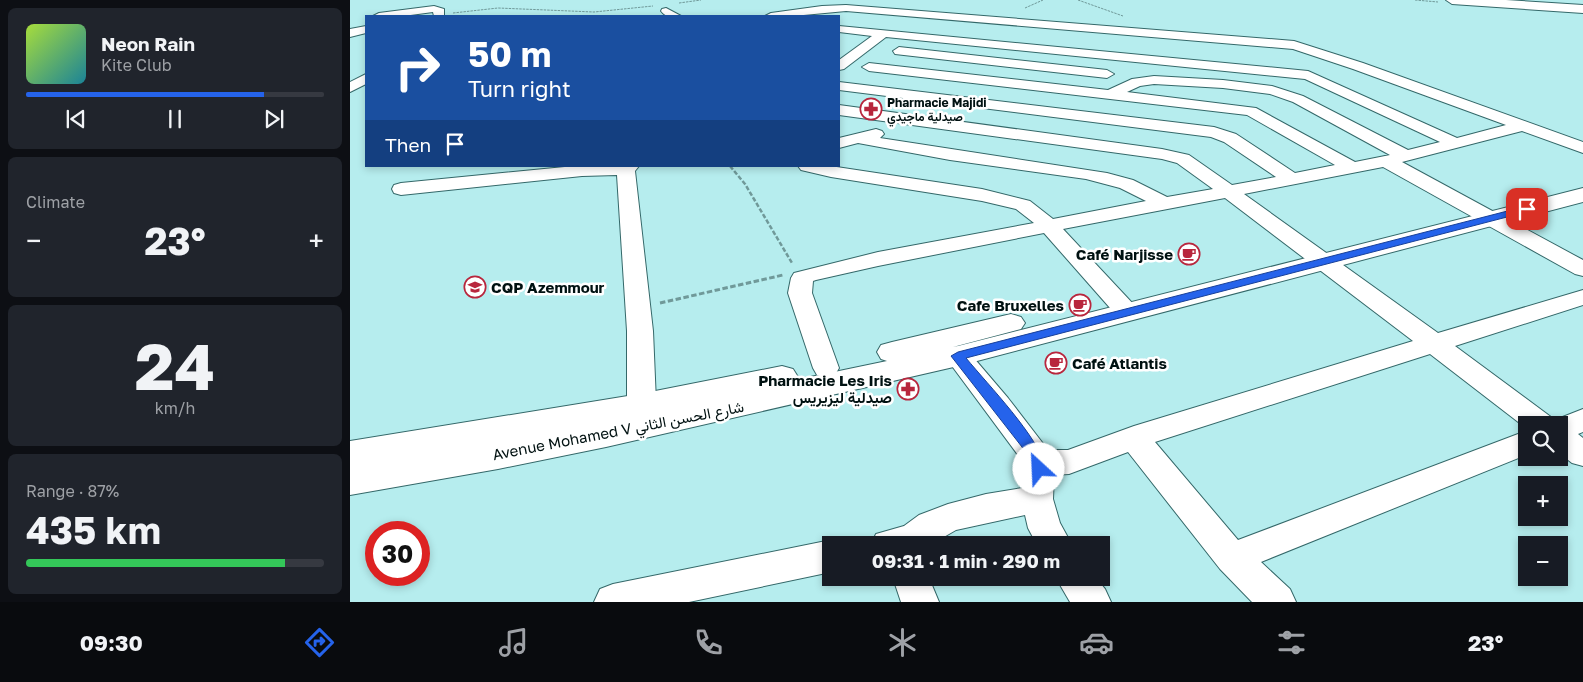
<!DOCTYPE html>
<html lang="en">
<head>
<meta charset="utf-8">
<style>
  :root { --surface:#171b24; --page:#20242c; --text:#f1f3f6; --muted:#9ea1a6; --line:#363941; --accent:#2563eb }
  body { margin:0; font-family:"Golos Text",Vazirmatn,sans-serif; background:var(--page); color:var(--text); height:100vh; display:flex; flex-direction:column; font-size:19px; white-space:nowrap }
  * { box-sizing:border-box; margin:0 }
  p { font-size:16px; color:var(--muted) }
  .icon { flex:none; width:28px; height:28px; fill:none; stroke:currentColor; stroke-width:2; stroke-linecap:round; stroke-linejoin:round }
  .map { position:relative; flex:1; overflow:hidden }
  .panel { display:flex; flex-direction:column; gap:8px; padding:8px; background:#0d0f14; width:350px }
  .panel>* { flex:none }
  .banner { position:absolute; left:15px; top:15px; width:475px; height:152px; border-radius:0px; box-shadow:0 2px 8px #0003; background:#1a4fa0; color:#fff; overflow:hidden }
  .tools { position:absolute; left:1168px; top:416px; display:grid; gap:10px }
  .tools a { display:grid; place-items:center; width:50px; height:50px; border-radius:0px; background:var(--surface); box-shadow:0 2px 8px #0003; font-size:25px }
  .speed { position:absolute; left:15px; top:521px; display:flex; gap:10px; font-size:25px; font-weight:700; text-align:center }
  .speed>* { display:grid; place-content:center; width:65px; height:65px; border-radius:50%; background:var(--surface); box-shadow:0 2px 8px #0003; line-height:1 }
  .speed .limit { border:8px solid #d22; background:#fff; color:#111 }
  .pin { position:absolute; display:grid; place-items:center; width:42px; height:42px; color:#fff; margin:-21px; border-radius:10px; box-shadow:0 2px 8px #0006 }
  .me { position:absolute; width:55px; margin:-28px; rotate:335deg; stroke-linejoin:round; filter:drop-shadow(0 0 4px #0008) }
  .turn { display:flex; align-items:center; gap:18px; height:105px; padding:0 20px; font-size:22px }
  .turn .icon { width:65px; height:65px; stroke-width:2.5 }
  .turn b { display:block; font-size:35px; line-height:42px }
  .then { display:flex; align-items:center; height:48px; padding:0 20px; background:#0003; gap:10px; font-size:19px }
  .big { font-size:38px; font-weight:700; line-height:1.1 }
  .panel .card { flex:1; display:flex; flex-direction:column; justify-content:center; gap:8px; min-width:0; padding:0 18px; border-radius:8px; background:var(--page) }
  .panel .dial { align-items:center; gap:0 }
  .dial b { font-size:65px; line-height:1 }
  .song { display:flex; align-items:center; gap:15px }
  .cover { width:60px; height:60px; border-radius:8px; background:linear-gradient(135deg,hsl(80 70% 55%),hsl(190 70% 35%)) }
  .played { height:5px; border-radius:2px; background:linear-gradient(90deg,var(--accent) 80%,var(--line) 80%) }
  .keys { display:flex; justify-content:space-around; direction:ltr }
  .heat { display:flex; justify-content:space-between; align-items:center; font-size:28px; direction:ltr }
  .charge { height:8px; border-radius:4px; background:linear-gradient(90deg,#34c759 87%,var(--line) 0) }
  .trip { position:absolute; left:472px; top:536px; width:288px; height:50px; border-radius:0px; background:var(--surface); box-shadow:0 2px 8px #0003; font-weight:700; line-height:50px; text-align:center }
  .tab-bar { display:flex; height:80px; justify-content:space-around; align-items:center; background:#090b0e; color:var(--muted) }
  .tab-bar .icon { width:35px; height:35px }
  .tab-bar .current { color:var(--accent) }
  .tab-bar b { font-size:22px; color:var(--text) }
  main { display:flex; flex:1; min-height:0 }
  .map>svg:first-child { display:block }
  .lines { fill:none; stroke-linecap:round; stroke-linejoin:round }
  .minor-casing { stroke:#346869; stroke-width:2 }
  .secondary-casing { stroke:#346869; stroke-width:2 }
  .trunk-casing { stroke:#346869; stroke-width:2 }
  .path-far2 { stroke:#709999; stroke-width:1; stroke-dasharray:2.5 1; stroke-linecap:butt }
  .path-far1 { stroke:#709999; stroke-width:2.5; stroke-dasharray:4.5 2; stroke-linecap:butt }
  .path { stroke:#709999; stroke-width:3; stroke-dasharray:5.5 2.5; stroke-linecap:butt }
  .minor { fill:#fff; fill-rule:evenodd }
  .secondary { fill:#fff; fill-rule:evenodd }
  .trunk { fill:#fff; fill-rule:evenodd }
  .route { fill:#2563eb; stroke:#184099 }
  .labels { text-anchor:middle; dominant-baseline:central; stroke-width:5; stroke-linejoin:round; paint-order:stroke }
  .far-poi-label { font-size:12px; font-weight:bold; fill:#011; stroke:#fff; text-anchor:start }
  .poi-label { font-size:15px; font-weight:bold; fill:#011; stroke:#fff; text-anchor:end }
  .street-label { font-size:15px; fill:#011; stroke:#fff }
</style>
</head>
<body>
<main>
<section class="panel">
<div class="card">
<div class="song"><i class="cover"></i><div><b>Neon Rain</b><p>Kite Club</p></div></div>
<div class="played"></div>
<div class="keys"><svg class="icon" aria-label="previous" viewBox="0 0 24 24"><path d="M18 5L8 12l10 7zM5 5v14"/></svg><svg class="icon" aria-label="pause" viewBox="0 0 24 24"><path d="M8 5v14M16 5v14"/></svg><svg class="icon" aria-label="next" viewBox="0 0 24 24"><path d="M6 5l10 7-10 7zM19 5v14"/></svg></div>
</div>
<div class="card"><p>Climate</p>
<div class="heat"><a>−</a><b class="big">23°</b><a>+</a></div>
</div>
<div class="card dial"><b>24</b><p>km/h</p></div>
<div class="card"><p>Range · 87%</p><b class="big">435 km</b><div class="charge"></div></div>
</section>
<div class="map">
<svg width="1233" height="602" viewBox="0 0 1233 602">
  <rect width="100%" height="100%" fill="#b6edee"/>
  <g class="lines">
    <!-- minor casing -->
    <g class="minor-casing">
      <path id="minor" d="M496,5l448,36 69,22 220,79v11l-61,-22 -120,31 181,98v16l-8,-2 -192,-107 -139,27 194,139 145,-43v15l-128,41 100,74 28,-11v23l-5,2 5,4v28l-11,-3 -13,-10v-28h-33v3l-96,-74 -275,88 83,98 288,-109v24l-265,107 29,27 6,13h-44l-32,-33 -92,-117 -59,22 -15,1 -1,24 7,24 12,22h-35l-9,-17 -3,-13 -69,15 -26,15h-59l5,-11 28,-8 15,-11 29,-11 38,-10 36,-6 1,-19 -2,-10 -72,-97 -4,-6 4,-6 9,-3 9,3 41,48 40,52h20l66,-24 279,-85 -188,-143 -162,31 73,78 3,5 -3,5 -9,3 -9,-3 -74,-84 -166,33 -62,14 -3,1 -1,12 27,75 -4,7 -9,2 -9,-2 -4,-7 -25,-75 3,-15 3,-5 84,-21 156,-29 -18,-14 -34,-8 -151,-24 -30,-7 -3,-4h32l152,23 48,12 23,18 93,-18 -26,-13 -34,-9 -136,-19 -92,-17 -19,5v-10l37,-9 6,2 2,3 -4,4 227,35 26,7 34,17 46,-8 -36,-26 -15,-4 -323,-44v-10l323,44 27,6 43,30 44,-8 -52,-35 -13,-5 -372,-47v-8l375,45 22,7 59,39 40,-8 -88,-50 -378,-44 -7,-4 7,-4 239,27 24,-11 22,-3 69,4 49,6 31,10 105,54 32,-8 -135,-63 -419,-42 -42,32 -5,1v-10l33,-24 -33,-4v-6l469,45 149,67 49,-13 -153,-56 -60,-20 -447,-38 -53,5h-28l6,-3 51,-7zM804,84l69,4 47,6 23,8 97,53 -35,7 -99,-54 -129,-16 13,-6z
        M84,6l10,3v7h-10l-1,-4 -30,4h-30l6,-3z
        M316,8l15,8c-8,1 -15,2 -20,-5l1,-2z
        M16,26v7l-16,4v-8z
        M549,47l208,23 7,4 -7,4 -212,-24 -2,-3z
        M16,74v10l-16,8v-10z
        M225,166h64l-4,5 18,160 4,95 -5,8 -10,3 -10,-3 -5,-8v-95l-10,-156 -35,1 -181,19 -7,-2 -2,-4 2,-4 7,-2z
        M481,540l12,5h-12v27l-142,30h-95l6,-13 13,-5z
        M543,578h36l10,24h-38z
        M706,578h40l9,11 6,13h-41z"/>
    </g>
    <!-- secondary casing -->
    <g class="secondary-casing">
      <path id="secondary" d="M1233,188v14l-625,164 -352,81 -108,22 -148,26v-54l290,-47 142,-28 11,3 5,8 -2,3 91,-19 -6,-2 -4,-7 4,-7 11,-3 119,-28 10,3 4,6 -4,6 -68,18 5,-1z"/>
    </g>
    <!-- trunk casing -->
    <g class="trunk-casing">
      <path id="trunk" d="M1096,0h60l77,5v8l-131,-9z"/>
    </g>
    <!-- path-far2 -->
    <path class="path-far2" d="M728,0l45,16
      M1065,0l23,2
      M329,3l22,-3
      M675,8l18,-8
      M103,13l45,-5 96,4 59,-6"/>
    <!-- path-far1 -->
    <path class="path-far1" d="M380,166l15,18 47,79"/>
    <!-- path -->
    <path class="path" d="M310,303l123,-28"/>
    <!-- minor -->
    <use href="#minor" class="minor"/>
    <!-- secondary -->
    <use href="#secondary" class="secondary"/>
    <!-- trunk -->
    <use href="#trunk" class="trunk"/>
  </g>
  <!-- route -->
  <path class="route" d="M1177,206l5,3 -2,2 -564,147c24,29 71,77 81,111l-2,4 -6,2 -5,-2 -5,-15 -7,-11 -71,-91 7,-4z"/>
  <!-- icons -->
  <defs>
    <g id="pharmacy-ring" transform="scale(1.125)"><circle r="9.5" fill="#fff" stroke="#b8263d" stroke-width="1.5"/><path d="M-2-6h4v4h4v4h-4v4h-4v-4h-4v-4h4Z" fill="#b8263d"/></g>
    <g id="cafe-ring" transform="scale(1.125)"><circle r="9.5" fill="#fff" stroke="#b8263d" stroke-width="1.5"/><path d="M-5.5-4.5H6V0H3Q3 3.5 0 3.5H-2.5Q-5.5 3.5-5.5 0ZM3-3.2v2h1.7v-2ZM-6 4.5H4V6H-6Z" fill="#b8263d"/></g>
    <g id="school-ring" transform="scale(1.125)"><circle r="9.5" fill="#fff" stroke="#b8263d" stroke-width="1.5"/><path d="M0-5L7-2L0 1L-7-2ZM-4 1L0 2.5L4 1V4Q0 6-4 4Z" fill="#b8263d"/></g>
  </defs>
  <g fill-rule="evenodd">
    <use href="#pharmacy-ring" x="521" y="109"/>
    <use href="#cafe-ring" x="839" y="254"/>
    <use href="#school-ring" x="125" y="287"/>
    <use href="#cafe-ring" x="730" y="305"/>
    <use href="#cafe-ring" x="706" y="363"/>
    <use href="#pharmacy-ring" x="558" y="389"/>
  </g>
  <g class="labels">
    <!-- far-poi labels -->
    <g class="far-poi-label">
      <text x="537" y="102">Pharmacie Majidi<tspan x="537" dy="14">صيدلية ماجيدي</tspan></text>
    </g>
    <!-- poi labels -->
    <g class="poi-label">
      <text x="823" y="254">Café Narjisse</text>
      <text x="141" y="287" text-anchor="start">CQP Azemmour</text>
      <text x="714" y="305">Cafe Bruxelles</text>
      <text x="722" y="363" text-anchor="start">Café Atlantis</text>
      <text x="542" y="380">Pharmacie Les Iris<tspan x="542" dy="17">صيدلية ليزيريس</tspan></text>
    </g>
    <!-- street labels -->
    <g class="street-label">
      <text transform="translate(268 430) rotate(-11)">Avenue Mohamed V شارع الحسن الثاني</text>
    </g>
  </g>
</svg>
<div class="tools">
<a><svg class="icon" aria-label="search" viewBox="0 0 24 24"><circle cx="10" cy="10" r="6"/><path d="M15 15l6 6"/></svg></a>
<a>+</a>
<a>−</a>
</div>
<div class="speed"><div class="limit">30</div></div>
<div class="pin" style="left:1177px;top:209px;background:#d93025"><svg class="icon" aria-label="arrive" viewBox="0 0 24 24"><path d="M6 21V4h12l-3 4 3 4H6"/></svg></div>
<svg class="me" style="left:689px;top:469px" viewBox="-20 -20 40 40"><circle r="19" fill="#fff"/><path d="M0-13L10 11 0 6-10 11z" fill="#2563eb"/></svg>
<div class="trip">09:31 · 1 min · 290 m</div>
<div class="banner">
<div class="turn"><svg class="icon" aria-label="right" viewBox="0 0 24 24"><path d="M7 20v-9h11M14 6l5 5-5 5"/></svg><div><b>50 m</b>Turn right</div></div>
<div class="then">Then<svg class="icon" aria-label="arrive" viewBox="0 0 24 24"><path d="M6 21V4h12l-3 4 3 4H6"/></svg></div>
</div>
</div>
</main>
<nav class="tab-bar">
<b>09:30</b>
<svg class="icon current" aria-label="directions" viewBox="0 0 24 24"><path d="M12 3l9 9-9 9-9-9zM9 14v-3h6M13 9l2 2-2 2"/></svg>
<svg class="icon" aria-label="music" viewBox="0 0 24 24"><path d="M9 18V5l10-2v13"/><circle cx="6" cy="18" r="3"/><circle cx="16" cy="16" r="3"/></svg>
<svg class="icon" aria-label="phone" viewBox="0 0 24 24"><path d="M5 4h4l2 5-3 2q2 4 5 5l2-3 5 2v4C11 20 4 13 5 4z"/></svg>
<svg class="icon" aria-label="climate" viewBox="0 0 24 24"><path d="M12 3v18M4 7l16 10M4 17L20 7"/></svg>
<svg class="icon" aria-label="car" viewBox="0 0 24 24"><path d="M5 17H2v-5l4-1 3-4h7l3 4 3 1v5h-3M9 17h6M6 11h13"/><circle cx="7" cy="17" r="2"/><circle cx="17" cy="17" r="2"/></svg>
<svg class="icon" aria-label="filters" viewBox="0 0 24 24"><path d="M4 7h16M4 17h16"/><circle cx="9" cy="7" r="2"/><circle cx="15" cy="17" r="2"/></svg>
<b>23°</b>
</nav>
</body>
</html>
